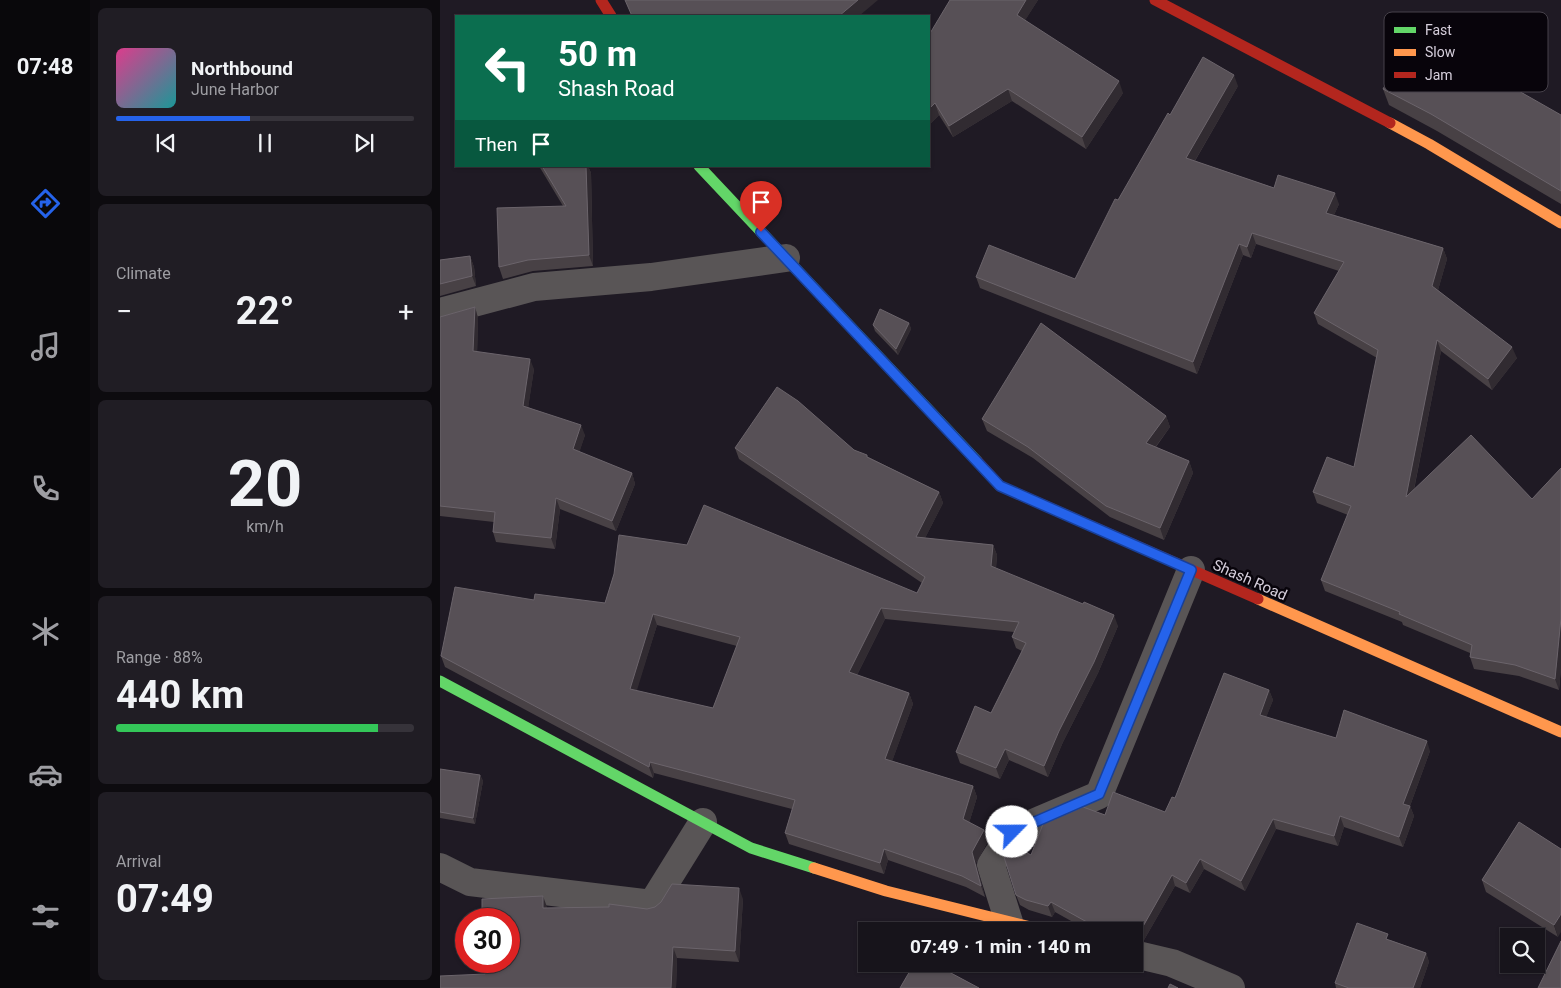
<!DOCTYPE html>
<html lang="en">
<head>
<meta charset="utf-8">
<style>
  :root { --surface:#17141b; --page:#201d24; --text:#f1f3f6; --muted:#9e9ea3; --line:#36333a; --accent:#2563eb }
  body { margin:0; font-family:Roboto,sans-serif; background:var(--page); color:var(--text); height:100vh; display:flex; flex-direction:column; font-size:19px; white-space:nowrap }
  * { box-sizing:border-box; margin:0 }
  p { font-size:16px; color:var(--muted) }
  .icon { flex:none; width:28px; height:28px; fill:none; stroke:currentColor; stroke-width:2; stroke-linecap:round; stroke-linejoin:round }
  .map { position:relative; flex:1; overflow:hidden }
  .panel { display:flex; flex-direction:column; gap:8px; padding:8px; background:#0d0b0f; width:350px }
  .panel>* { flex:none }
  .guide { position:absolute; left:15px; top:15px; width:475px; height:152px; border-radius:0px; box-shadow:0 1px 4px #0004,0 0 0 1px var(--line); background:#0b6e4f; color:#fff; overflow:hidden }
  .controls { position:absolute; left:1060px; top:928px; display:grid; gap:10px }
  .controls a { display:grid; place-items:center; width:45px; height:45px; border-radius:0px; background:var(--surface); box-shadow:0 1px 4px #0004,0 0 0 1px var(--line); font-size:25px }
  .speed { position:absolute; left:15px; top:908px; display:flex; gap:10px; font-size:25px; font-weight:700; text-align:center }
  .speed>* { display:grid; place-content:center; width:65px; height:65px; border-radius:50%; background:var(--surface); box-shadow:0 1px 4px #0004,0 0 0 1px var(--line); line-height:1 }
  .speed .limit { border:8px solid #d22; background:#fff; color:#111 }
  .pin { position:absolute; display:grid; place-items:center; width:42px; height:42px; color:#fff; margin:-51px -21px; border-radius:50% 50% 50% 0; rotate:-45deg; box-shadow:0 0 5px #0007 }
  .pin .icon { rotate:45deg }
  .me { position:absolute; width:55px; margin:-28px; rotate:67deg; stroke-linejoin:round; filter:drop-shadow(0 0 4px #0008) }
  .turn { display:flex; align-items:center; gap:18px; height:105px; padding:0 20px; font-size:22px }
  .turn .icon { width:65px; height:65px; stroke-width:2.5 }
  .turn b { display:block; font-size:35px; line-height:42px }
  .then { display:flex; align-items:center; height:48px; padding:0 20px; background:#0003; gap:10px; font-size:19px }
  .big { font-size:38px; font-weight:700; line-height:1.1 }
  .panel .widget { flex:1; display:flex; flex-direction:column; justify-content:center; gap:8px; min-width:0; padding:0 18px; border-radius:8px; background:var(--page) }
  .panel .dial { align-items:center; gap:0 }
  .dial b { font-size:65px; line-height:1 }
  .song { display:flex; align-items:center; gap:15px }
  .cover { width:60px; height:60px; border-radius:8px; background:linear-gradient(135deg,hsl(330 70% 55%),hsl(180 70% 35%)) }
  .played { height:5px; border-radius:2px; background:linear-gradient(90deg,var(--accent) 45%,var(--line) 45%) }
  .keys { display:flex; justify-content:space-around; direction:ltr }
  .heat { display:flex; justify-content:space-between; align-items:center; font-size:28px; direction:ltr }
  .charge { height:8px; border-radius:4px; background:linear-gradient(90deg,#34c759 88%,var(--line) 0) }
  .trip { position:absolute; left:418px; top:922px; width:285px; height:50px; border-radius:0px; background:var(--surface); box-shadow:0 1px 4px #0004,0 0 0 1px var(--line); font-weight:700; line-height:50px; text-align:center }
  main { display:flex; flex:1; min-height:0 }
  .tab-bar { display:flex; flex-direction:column; width:90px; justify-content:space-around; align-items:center; background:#09080b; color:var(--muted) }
  .tab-bar .icon { width:35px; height:35px }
  .tab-bar .current { color:var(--accent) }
  .tab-bar b { font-size:22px; color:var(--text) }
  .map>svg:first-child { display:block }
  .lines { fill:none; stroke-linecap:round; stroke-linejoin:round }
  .street { stroke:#595556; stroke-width:28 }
  .fast { stroke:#63d668; stroke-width:11 }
  .slow { stroke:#ff974d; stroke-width:11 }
  .jam { stroke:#b3261e; stroke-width:11 }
  .wall { fill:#484145; fill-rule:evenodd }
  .shaded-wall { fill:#312b31 }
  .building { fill:#575056; stroke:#6b646b; fill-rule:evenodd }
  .route-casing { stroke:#184099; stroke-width:12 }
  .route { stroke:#2563eb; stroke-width:9 }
  .labels { text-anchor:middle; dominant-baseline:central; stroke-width:5; stroke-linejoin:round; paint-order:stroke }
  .street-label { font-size:15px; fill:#d6cfdc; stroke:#08040b }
  .key { fill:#08040b; stroke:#46414a; stroke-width:1 }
  .key-label { font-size:14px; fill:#d6cfdc }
</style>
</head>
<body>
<main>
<nav class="tab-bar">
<b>07:48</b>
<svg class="icon current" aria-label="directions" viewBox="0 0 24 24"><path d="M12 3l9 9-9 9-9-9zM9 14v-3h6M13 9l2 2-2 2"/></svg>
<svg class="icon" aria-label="music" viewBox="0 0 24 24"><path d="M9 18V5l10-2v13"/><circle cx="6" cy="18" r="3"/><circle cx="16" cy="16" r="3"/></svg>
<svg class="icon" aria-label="phone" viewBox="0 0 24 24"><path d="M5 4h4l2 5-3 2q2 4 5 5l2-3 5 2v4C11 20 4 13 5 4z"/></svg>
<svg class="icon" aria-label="climate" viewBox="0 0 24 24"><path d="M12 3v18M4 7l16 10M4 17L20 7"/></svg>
<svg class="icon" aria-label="car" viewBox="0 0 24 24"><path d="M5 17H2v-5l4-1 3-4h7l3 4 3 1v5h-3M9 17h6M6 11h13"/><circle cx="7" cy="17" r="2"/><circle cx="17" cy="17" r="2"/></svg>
<svg class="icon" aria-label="filters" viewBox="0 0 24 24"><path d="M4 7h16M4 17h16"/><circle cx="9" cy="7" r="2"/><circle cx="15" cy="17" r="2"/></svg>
</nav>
<section class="panel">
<div class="widget">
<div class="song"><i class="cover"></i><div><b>Northbound</b><p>June Harbor</p></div></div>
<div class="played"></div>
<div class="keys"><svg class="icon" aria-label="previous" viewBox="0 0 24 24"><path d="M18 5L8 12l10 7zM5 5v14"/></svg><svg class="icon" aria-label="pause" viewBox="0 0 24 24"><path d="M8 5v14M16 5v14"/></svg><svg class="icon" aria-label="next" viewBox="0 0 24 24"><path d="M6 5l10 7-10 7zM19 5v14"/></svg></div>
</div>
<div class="widget"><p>Climate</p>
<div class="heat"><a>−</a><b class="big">22°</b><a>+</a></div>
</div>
<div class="widget dial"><b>20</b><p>km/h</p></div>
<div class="widget"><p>Range · 88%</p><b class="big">440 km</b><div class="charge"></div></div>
<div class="widget"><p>Arrival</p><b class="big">07:49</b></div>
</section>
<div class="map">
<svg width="1121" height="988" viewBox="0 0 1121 988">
  <rect width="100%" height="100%" fill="#1f1a24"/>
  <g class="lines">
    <!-- street -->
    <path class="street" d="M0,312l94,-25 117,-10 135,-19
      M0,867l30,15 182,22 51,-82
      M569,922l-18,-57 21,-33 87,-37 92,-225
      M694,954l38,9 59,25"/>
    <!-- fast -->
    <path class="fast" d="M259,166l278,295
      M0,681l311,167 63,20"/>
    <!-- slow -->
    <path class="slow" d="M950,123l39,21 132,79
      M818,599l303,133
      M374,868l72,23 161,40"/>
    <!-- jam -->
    <path class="jam" d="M161,0l10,16
      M715,0l235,123
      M537,461l23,25 258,113"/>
  </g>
  <!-- wall -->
  <path class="wall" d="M510,0h88l-13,20 98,73 -37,56 -74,-48 -59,36 -14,-22 -10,10z
    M798,86l-43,75 79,27 65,16 -5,11 109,33 4,11 -9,31 79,68 -25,32 -51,-39 -27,139 118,9 29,-31v200l-2,22 -40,-14 -45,-7 -4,-12v-4l-67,-28 -1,-3 -77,-31 -4,-11 27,-65 -31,-12 -4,-11 41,-25 23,-109 -59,-34 -4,-11 25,-42 -83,-27 -5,14 -8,-3 -46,119 -217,-86 -4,-11 99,2 43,-79 52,-85z
    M943,89l178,26v89l-124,-73 -48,-26z
    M99,166h49l3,7 2,93 -60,5 -30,8 -4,-12 64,-61z
    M30,256l4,11 2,19 -36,10v-36z
    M35,307l3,11 -1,34 57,17 -6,38 57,28 -6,17 53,21 3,11 -19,47 -56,-22 -5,40 -59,-7 -3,-10 1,-10 -54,-6v-199z
    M469,323l2,6 -13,26 -23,-24 -2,-6z
    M726,416l4,11 -14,20 33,14 4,12 -29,67 -54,-23 -77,-59 -46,-27 -5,-12z
    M295,448l119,2 85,42 4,11 -18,35 68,7 4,10 -1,13 122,58 -20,47 -35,69 -15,35 -39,-17 -9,19 -40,-16 -4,-11 35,-39 31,-62 -6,-3 -4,-11 2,-5 -129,-13 -28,56 52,18 4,11 -21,57 81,25 4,11 -8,26 15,7 4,11 -12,22 9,34 -19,-10 -78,-27 -4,14 -95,-30 -4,-11 7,-24 -138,-36 -1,5 -208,-111 -4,-11 93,-56 71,3 9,-29 303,19 5,-10 -183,-124zM217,625l80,21 -24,62 -77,-17z
    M829,690l4,10 -7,17 70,21 94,13 -20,55 4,10 -11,31 -59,-20 -6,19 -62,-17 -31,62 -41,-22 -14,24 -15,-7 -31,54h-10v-9h-45l-34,-19 -3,5 -23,-7 -9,-5 -4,-10 15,-40 74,-40 60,-3 10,-14z
    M0,769l40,6 3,6 -8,43 -35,-6z
    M1079,822l39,115 -72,-45 -4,-12z
    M303,899l-4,63 -62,-4 -1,30h-236l45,-14 62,-67v1l100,1z
    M950,940l36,13 3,9 -9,26h-84l-1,-5z"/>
  <!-- shaded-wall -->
  <path class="shaded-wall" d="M418,0h20l-19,16h-20z
    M586,0h12l-17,27 -4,-12z
    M794,75l4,11 -48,83 -4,-11z
    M679,81l4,12 -37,56 -4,-12z
    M568,89l4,12 -59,36 -4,-11z
    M495,103l4,12 -10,10v-16z
    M146,166h2l3,7 2,93 -4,-11z
    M895,193l4,11 -9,20 -4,-11z
    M812,233l4,11 -5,14 -4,-11z
    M799,244l4,11 -46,119 -4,-12z
    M1003,248l4,11 -11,38 -4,-11z
    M30,256l4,11 2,19 -4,-10z
    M35,307l3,11 -1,44 -4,-11z
    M469,323l2,6 -13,26 -2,-6z
    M997,340l4,11 -31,158 -4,-12z
    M1072,347l5,11 -25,32 -4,-11z
    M90,359l4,10 -7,47 -4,-10z
    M726,416l4,11 -20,27 -4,-11z
    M141,425l4,10 -8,25 -4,-11z
    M749,461l4,12 -29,67 -4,-12z
    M192,473l3,11 -19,47 -4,-10z
    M499,492l4,11 -23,45 -4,-11z
    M116,498l4,11 -5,40 -4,-11z
    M553,545l4,10 -2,22 -4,-11z
    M441,608l4,11 -32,64 -4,-11z
    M213,614l4,11 -23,75 -4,-11z
    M674,615l4,11 -20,47 -35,69 -15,35 -4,-11 15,-35z
    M1121,618v50l-2,22 -4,-11z
    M829,690l4,10 -10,26 -3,-11z
    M469,693l4,11 -24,66 -4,-11z
    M987,741l3,10 -23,63 -4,-10z
    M565,749l4,11 -9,19 -4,-11z
    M210,762l4,11 -1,5 -4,-11z
    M40,775l3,6 -8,43 -2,-6z
    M533,786l4,11 -10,33 -4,-11z
    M970,806l4,10 -11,31 -4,-10z
    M900,816l4,11 -6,19 -4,-10z
    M833,819l3,10 -31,62 -4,-10z
    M544,830l4,11 -12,22 9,34 -4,-11 -9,-34z
    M444,849l4,11 -4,14 -4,-11z
    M760,859l4,10 -14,24 -4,-10z
    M732,875l3,11 -31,54 -3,-10z
    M299,888l4,11 -4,63 -4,-11z
    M103,896l4,11v12l-4,-11z
    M611,902l4,10 -3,5 -4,-11z
    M1121,914v18l-3,5 -4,-12z
    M233,947l4,11 -1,30h-5z
    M986,953l3,9 -9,26h-7z"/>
  <!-- building -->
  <path class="building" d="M185,0h233l-19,16h-207z
    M510,0h76l-9,15 102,66 -37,56 -74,-48 -59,37 -14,-23 -6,6v-74z
    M975,32l146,83v76l-130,-77 -48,-25z
    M763,57l31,18 -48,83 88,30 4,-13 57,18 -9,20 117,35 -11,38 80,61 -24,32 -51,-39 -31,157 65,-62 61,64 29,-31v150l-6,61 -40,-14 -45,-8 2,-12 -73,-31 1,-2 -79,-32 30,-74 -38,-14 14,-35 27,10 24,-117 -64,-37 30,-51 -92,-29 -5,14 -8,-3 -46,118 -217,-85 13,-32 86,34 40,-80 3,1 50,-87 2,2z
    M102,166h44l3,89 -61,5 -29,7 -2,-59 69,-2z
    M30,256l2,20 -32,8v-24z
    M35,307l-2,44 57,8 -7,47 58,19 -8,24 59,24 -20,48 -56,-23 -5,40 -58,-6 2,-20 -55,-6v-189z
    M440,309l29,14 -13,26 -23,-24z
    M601,323l125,93 -20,27 43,18 -29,67 -54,-22 -78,-59 -46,-28z
    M337,387l21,14 56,49 13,5v2l72,35 -23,45 77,8 -2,21 92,38 1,-2 30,13 -20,47 -35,69 -15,35 -39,-17 -9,19 -40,-16 19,-46 16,7 35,-70 -14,-6 7,-15 -138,-14 -32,64 60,21 -24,66 88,27 -10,33 21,11 -12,22 9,34 -19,-10 -78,-27 -4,14 -95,-30 10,-33 -145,-38 -1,5 -208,-111 14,-69 79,13 1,-6 70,9 9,-29 5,-39 68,10 17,-40 213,88 8,-16 -190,-129zM213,614l87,23 -27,71 -83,-19z
    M784,673l45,17 -9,25 76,23 8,-28 83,31 -24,63 7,2 -11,31 -59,-21 -6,20 -61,-17 -32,62 -41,-22 -14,24 -14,-8 -31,55 -16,-1 -3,2h-19l-52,-29 -3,4 -22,-6 -10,-5 -12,-38 8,-12 19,10 12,-31 40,-17 22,8 8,-23 52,20 7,-15 3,1z
    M0,769l40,6 -7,43 -33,-6z
    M1079,822l42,27v65l-7,11 -72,-45z
    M232,884l67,4 -4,63 -62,-4 -2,41h-231v-12l45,-2 -1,-13h25v-42h-27v-20l61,-3v12l66,-1v-3l38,5 8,-2 6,-5z
    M917,923l31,11 -2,5 40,14 -13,35h-64l-14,-5z
    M1121,941v47h-23z
    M474,964h20l45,24h-79z
    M730,984l8,4h-10z"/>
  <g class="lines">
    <!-- route casing -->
    <g class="route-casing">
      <path id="route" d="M321,232l239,254 191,84 -92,224 -87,38"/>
    </g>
    <!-- route -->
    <use href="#route" class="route"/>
  </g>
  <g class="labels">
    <!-- street labels -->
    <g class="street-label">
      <text transform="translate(810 580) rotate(24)">Shash Road</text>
    </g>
  </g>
  <!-- legend -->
  <rect x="944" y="12" width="164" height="80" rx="8" class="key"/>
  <rect x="954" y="27" width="22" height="6" fill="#63d668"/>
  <rect x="954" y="49" width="22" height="7" fill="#ff974d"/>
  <rect x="954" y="72" width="22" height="6" fill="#b3261e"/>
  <g class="key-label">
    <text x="985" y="35">Fast</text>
    <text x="985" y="57">Slow</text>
    <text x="985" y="80">Jam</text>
  </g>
</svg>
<div class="controls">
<a><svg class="icon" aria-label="search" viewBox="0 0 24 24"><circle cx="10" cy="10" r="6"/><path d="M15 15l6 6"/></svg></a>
</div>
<div class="speed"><div class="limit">30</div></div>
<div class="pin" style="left:321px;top:232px;background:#d93025"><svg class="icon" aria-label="arrive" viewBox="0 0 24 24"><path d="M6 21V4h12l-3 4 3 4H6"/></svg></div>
<svg class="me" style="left:572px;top:832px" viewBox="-20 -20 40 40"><circle r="19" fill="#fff"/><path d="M0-13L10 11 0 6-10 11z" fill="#2563eb"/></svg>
<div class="trip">07:49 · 1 min · 140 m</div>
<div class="guide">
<div class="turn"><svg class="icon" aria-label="left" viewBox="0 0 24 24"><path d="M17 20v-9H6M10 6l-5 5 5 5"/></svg><div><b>50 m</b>Shash Road</div></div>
<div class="then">Then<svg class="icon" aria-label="arrive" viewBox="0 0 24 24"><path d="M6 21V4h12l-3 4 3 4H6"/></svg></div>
</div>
</div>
</main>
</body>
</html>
